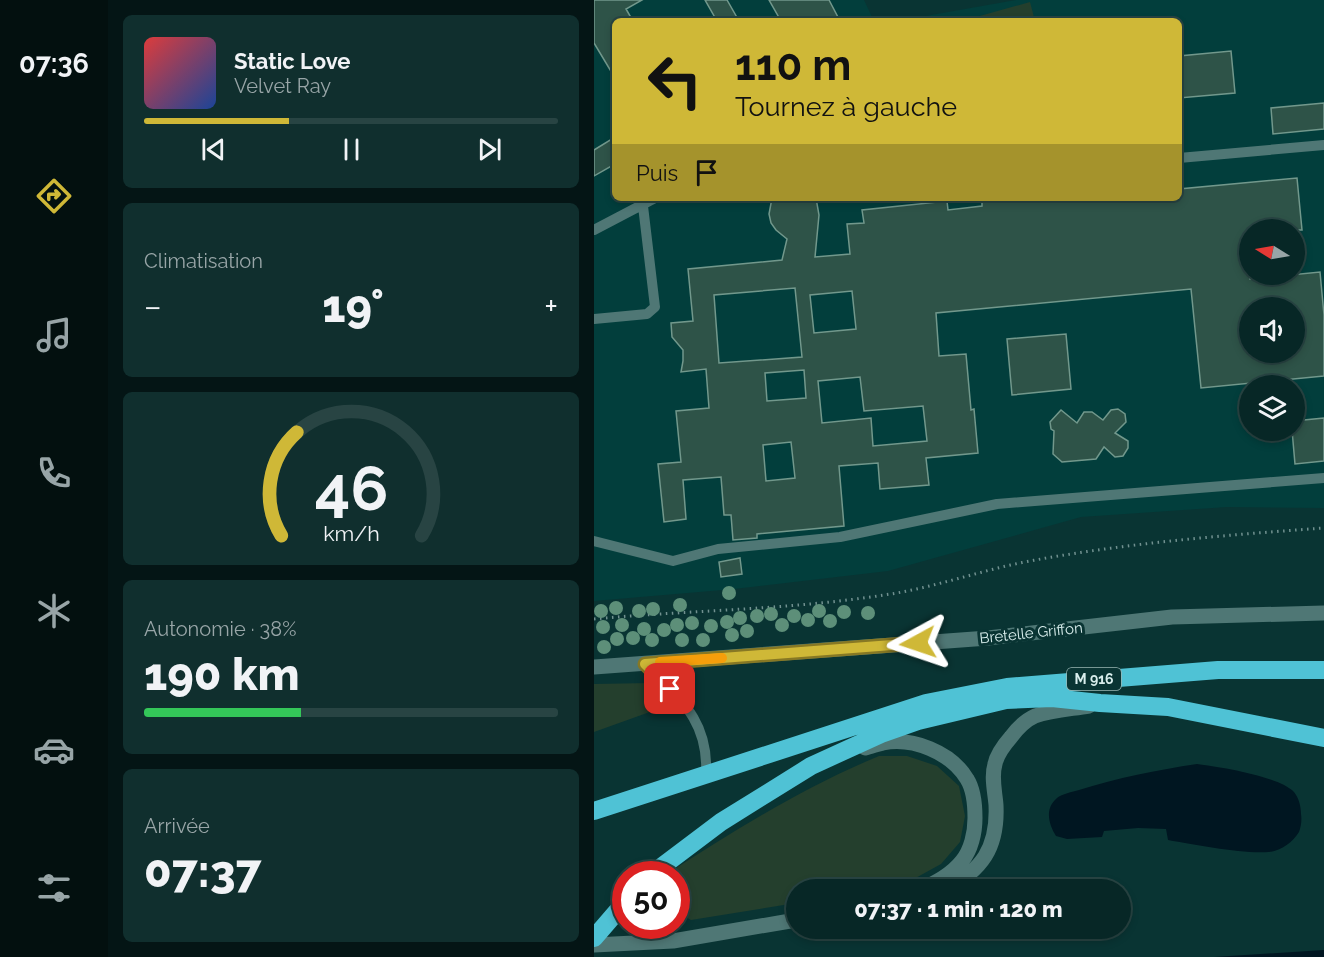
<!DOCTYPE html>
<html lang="fr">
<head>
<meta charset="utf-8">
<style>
  :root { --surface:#072726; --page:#102f2e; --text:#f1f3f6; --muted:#98a5a7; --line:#284443; --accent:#cfb837 }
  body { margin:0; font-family:Raleway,sans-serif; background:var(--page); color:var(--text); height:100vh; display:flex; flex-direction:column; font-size:22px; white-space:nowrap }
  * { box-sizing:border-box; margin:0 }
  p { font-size:20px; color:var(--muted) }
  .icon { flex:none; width:33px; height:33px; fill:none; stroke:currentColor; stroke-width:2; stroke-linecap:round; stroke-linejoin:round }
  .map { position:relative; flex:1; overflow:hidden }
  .side { display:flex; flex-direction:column; gap:15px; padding:15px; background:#041515; width:486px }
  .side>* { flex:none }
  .top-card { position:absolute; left:18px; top:18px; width:570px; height:183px; border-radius:9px; box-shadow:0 3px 9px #0003,0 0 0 2px var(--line); background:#cfb837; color:#111; overflow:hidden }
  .needle { width:39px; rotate:281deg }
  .tools { position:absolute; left:645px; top:219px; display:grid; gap:12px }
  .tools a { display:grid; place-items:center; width:66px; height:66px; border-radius:50%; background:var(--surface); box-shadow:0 3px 9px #0003,0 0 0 2px var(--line); font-size:30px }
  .speed { position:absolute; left:18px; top:861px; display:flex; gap:12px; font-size:30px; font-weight:700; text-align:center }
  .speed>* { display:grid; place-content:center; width:78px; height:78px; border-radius:50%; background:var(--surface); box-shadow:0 3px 9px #0003,0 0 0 2px var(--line); line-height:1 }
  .speed .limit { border:9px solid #d22; background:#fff; color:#111 }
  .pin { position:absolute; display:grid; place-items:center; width:51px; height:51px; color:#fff; margin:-26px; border-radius:12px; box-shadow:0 3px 9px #0006 }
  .me { position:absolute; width:66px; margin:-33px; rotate:265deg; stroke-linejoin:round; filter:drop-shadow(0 0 4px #0008) }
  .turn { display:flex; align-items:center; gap:21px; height:126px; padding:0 24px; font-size:27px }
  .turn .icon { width:78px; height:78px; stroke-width:2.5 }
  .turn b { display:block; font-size:42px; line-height:51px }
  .then { display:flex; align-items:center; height:57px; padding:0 24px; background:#0003; gap:12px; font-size:22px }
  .big { font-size:45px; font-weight:800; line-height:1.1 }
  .side .tile { flex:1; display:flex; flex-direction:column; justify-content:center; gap:9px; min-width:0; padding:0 21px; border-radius:9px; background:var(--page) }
  .side .dial { align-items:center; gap:0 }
  .dial svg { height:156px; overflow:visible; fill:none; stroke:var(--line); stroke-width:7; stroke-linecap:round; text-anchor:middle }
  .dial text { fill:var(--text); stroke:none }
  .song { display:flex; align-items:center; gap:18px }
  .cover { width:72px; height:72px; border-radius:9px; background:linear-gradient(135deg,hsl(0 70% 55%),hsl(220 70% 35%)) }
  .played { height:6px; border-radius:3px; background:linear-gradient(90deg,var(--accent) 35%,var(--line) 35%) }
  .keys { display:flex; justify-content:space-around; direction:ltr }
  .heat { display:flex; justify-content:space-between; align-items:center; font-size:33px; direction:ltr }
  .charge { height:9px; border-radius:4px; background:linear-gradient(90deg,#34c759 38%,var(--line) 0) }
  .trip { position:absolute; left:192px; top:879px; width:345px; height:60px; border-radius:30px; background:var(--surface); box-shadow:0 3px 9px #0003,0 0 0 2px var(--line); font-weight:800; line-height:60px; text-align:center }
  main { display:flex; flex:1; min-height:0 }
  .dock { display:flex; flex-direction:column; width:108px; justify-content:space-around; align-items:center; background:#03100f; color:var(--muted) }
  .dock .icon { width:42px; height:42px }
  .dock .current { color:var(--accent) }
  .dock b { font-size:27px; color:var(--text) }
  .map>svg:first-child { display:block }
  .built { fill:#023e3c; fill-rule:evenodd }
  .green { fill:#243f2d }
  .water { fill:#001621 }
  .building { fill:#2e5348; stroke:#72988c; stroke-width:1.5; fill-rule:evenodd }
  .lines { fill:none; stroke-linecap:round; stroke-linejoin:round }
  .path { stroke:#719190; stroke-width:3; stroke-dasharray:1.5 4.5; stroke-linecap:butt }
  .lane { stroke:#4f7775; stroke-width:10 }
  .secondary { stroke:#4f7775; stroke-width:15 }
  .highway { stroke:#4fc2d5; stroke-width:18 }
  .tree { fill:#5d8f79 }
  .route-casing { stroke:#877824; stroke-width:15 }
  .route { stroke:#cfb837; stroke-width:10 }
  .slow { stroke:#f59e0b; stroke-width:10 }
  .labels { text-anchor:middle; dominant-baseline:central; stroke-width:6; stroke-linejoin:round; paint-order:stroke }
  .shield { fill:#093433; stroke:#9ab6b4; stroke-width:1.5 }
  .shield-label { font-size:14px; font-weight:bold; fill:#d8edec }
  .street-label { font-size:15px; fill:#d8edec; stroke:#093433 }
</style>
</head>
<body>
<main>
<nav class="dock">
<b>07:36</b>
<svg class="icon current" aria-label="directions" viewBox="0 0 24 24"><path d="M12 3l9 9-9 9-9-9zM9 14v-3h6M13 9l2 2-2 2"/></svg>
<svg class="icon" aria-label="music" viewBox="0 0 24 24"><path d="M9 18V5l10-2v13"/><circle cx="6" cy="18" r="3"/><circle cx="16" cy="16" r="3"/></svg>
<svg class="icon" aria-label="phone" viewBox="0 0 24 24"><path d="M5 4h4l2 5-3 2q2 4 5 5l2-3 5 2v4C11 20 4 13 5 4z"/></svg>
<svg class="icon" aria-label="climate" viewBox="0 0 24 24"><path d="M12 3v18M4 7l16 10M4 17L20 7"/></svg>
<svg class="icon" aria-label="car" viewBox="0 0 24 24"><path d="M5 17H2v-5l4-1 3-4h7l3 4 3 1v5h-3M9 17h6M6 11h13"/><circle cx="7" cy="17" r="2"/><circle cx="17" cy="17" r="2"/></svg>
<svg class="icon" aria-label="filters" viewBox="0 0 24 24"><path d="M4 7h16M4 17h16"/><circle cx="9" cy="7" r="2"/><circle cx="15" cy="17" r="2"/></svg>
</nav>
<section class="side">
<div class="tile">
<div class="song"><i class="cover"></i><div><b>Static Love</b><p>Velvet Ray</p></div></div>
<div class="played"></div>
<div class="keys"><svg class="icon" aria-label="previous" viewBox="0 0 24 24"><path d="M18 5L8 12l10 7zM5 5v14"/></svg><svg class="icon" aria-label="pause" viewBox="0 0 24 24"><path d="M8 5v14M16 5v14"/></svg><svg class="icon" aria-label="next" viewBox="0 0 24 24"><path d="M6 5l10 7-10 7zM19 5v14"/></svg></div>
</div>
<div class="tile"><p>Climatisation</p>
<div class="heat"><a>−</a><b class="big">19°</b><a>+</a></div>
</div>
<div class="tile dial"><svg viewBox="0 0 100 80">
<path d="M14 69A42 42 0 1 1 86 69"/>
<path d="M14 69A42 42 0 0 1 22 16" stroke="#cfb837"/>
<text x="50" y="56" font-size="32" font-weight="700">46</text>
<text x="50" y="72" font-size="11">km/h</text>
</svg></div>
<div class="tile"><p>Autonomie · 38%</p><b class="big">190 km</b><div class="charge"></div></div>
<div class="tile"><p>Arrivée</p><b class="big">07:37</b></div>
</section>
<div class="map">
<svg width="730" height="957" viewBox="0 0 730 957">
  <rect width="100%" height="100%" fill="#093433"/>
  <!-- built -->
  <path class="built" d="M0,0h270l10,21h-259v177h564v-177h-282l119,-21h308v508l-97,-1 -146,10 -193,54 -154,18 -140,12zM656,230h44v44h-44zM656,308h44v44h-44zM656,386h44v44h-44z"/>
  <!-- green -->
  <path class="green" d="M436,2l5,19h-73z
    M58,683l20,21 -78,28v-48z
    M285,756h28l30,10 22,20 6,30 -5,26 -19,22 -29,16 -40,9 -76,1v13l-105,17 -14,-8 -1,-38h-9c68,-44 137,-87 212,-118z"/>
  <!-- water -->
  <path class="water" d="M603,764c23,3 81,12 97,28 5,6 7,15 7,22 1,6 0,13 -2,18 -6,10 -18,19 -30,20 -27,2 -73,-7 -101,-12l-2,-11 -28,-1 -34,3 -2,6 -35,2 -11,-3c-7,-11 -12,-27 1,-38 5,-4 15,-6 22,-8 38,-12 78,-20 118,-26z
    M730,950v7h-110z"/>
  <!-- building -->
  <path class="building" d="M0,0h48l-16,9 7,12h-18v57l-21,-35z
    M111,0h22l12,21h-22z
    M175,0h60l11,21h-59z
    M637,51l4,42 -56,5v-42z
    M730,103v26l-51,5 -2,-26z
    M21,137v27l-21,12v-26z
    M703,178l5,52h-52v49l70,-7 4,43v61l-123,12 -10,-99 -255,24 3,43 27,-2 5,56 3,-1 4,44 -52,5 3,27 -49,4 -2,-26 -39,3 5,60 -87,8v4l-24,2 -2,-25h-7l-3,-38 -38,3 3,39 -22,3 -6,-58 23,-2 -5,-51 33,-3 -3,-39 -25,3 2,-11v-11l-11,-13 -1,-14 22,-2 -5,-52 94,-9 5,-21 -11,-9 -5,-7 -2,-9 3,-16h44l3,17 -4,42 35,-3 -3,-30 17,-1 -2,-13 85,-9 1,9 34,-4v-8h59v3l33,-3h67v4l29,-2v-2h9v-9zM201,288l7,69 -83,6 -5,-68zM258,291l4,38 -42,4 -4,-38zM656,308h44v44h-44zM210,370l2,28 -39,3 -2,-28zM266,377l4,34 59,-5 4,35 -54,5 -2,-28 -49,5 -4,-42zM197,442l4,36 -29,3 -3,-36z
    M472,334l5,55 -59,6 -5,-56z
    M524,409l7,5 1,8 -11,11 13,8v7l-5,8 -8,1 -11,-10 -8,12 -34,3 -9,-8 1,-23 -3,-2 -1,-7 11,-12 16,13 7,-11h8l11,8 8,-10z
    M730,418v43l-29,3 -3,-34h2v-9z
    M146,558l2,16 -21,3 -2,-15z"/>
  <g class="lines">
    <!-- path -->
    <path class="path" d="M0,619c97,-9 194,-9 290,-24 50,-7 97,-25 146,-34 97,-18 196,-26 294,-33"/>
    <!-- lane -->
    <path class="lane" d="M585,158l145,-13
      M0,230l61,-32
      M0,319l53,-5 8,-7 -12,-101
      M0,541l79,20 45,-12 122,-12 157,-33 327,-26
      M51,664c35,35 64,56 61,111"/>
    <!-- secondary -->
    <path class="secondary" d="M0,667l394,-29 184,-21 152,-4
      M271,748c6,-1 12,-4 18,-5 29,-6 68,9 84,36 7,11 8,26 8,39 0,15 -4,32 -13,43 -11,14 -27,22 -42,29
      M351,890c37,-20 53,-42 51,-85 -1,-13 -5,-28 -1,-41 2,-10 9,-19 16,-27 6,-8 15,-17 24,-21 17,-6 37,-7 54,-10
      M0,945l79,-4 123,-21"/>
    <!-- highway -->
    <path class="highway" d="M0,811l332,-108 81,-16 211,-17h106
      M58,874l69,-52 90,-56 70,-32 37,-13 88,-21 46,-2 48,5 68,4 156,31
      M0,938l32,-37"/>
  </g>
  <!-- trees -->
  <g class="tree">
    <circle cx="135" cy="593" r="7"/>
    <circle cx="86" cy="605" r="7"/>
    <circle cx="22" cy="608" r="7"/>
    <circle cx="59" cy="609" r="7"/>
    <circle cx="7" cy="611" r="7"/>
    <circle cx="45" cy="611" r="7"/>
    <circle cx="225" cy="611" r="7"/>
    <circle cx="250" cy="612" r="7"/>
    <circle cx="274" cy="613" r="7"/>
    <circle cx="177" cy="614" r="7"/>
    <circle cx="163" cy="616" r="7"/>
    <circle cx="200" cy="616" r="7"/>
    <circle cx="146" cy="618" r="7"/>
    <circle cx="214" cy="620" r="7"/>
    <circle cx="236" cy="621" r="7"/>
    <circle cx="133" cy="622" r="7"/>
    <circle cx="98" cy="623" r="7"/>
    <circle cx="28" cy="625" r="7"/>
    <circle cx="83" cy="625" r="7"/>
    <circle cx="188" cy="625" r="7"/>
    <circle cx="117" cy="626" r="7"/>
    <circle cx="9" cy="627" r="7"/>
    <circle cx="50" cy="629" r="7"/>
    <circle cx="70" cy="630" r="7"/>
    <circle cx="153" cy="631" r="7"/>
    <circle cx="138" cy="635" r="7"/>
    <circle cx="39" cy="638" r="7"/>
    <circle cx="23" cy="639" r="7"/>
    <circle cx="58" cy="640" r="7"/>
    <circle cx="88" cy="640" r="7"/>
    <circle cx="109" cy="640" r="7"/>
    <circle cx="10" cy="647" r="7"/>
  </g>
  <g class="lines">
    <!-- route casing -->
    <g class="route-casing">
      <path id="route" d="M76,689l-25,-25 273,-21"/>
    </g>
    <!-- route -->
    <use href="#route" class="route"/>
    <!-- slow -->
    <path class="slow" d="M66,662l62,-4"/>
  </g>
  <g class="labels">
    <!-- shield labels -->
    <rect class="shield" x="473" y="668" width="54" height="22" rx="4.5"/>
    <g class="shield-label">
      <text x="500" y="679">M 916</text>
    </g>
    <!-- street labels -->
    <g class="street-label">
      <text transform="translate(437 633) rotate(-6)">Bretelle Griffon</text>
    </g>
  </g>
</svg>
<div class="tools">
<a><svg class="needle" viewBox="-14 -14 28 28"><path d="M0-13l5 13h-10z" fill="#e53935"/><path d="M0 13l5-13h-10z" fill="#98a5a7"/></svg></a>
<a><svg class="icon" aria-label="sound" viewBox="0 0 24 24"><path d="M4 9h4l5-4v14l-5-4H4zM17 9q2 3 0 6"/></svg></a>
<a><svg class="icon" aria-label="layers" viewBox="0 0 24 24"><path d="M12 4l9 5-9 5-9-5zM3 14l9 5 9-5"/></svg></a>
</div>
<div class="speed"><div class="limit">50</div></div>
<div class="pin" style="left:76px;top:689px;background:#d93025"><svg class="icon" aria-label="arrive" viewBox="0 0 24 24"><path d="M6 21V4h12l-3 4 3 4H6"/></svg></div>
<svg class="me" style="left:324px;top:643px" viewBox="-20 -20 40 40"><path d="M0-17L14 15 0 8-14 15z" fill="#cfb837" stroke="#fff" stroke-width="4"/></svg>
<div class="trip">07:37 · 1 min · 120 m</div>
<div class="top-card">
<div class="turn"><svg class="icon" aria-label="left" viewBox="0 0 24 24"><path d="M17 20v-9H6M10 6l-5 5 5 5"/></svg><div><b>110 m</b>Tournez à gauche</div></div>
<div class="then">Puis<svg class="icon" aria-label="arrive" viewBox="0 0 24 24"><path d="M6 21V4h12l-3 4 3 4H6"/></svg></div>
</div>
</div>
</main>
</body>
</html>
